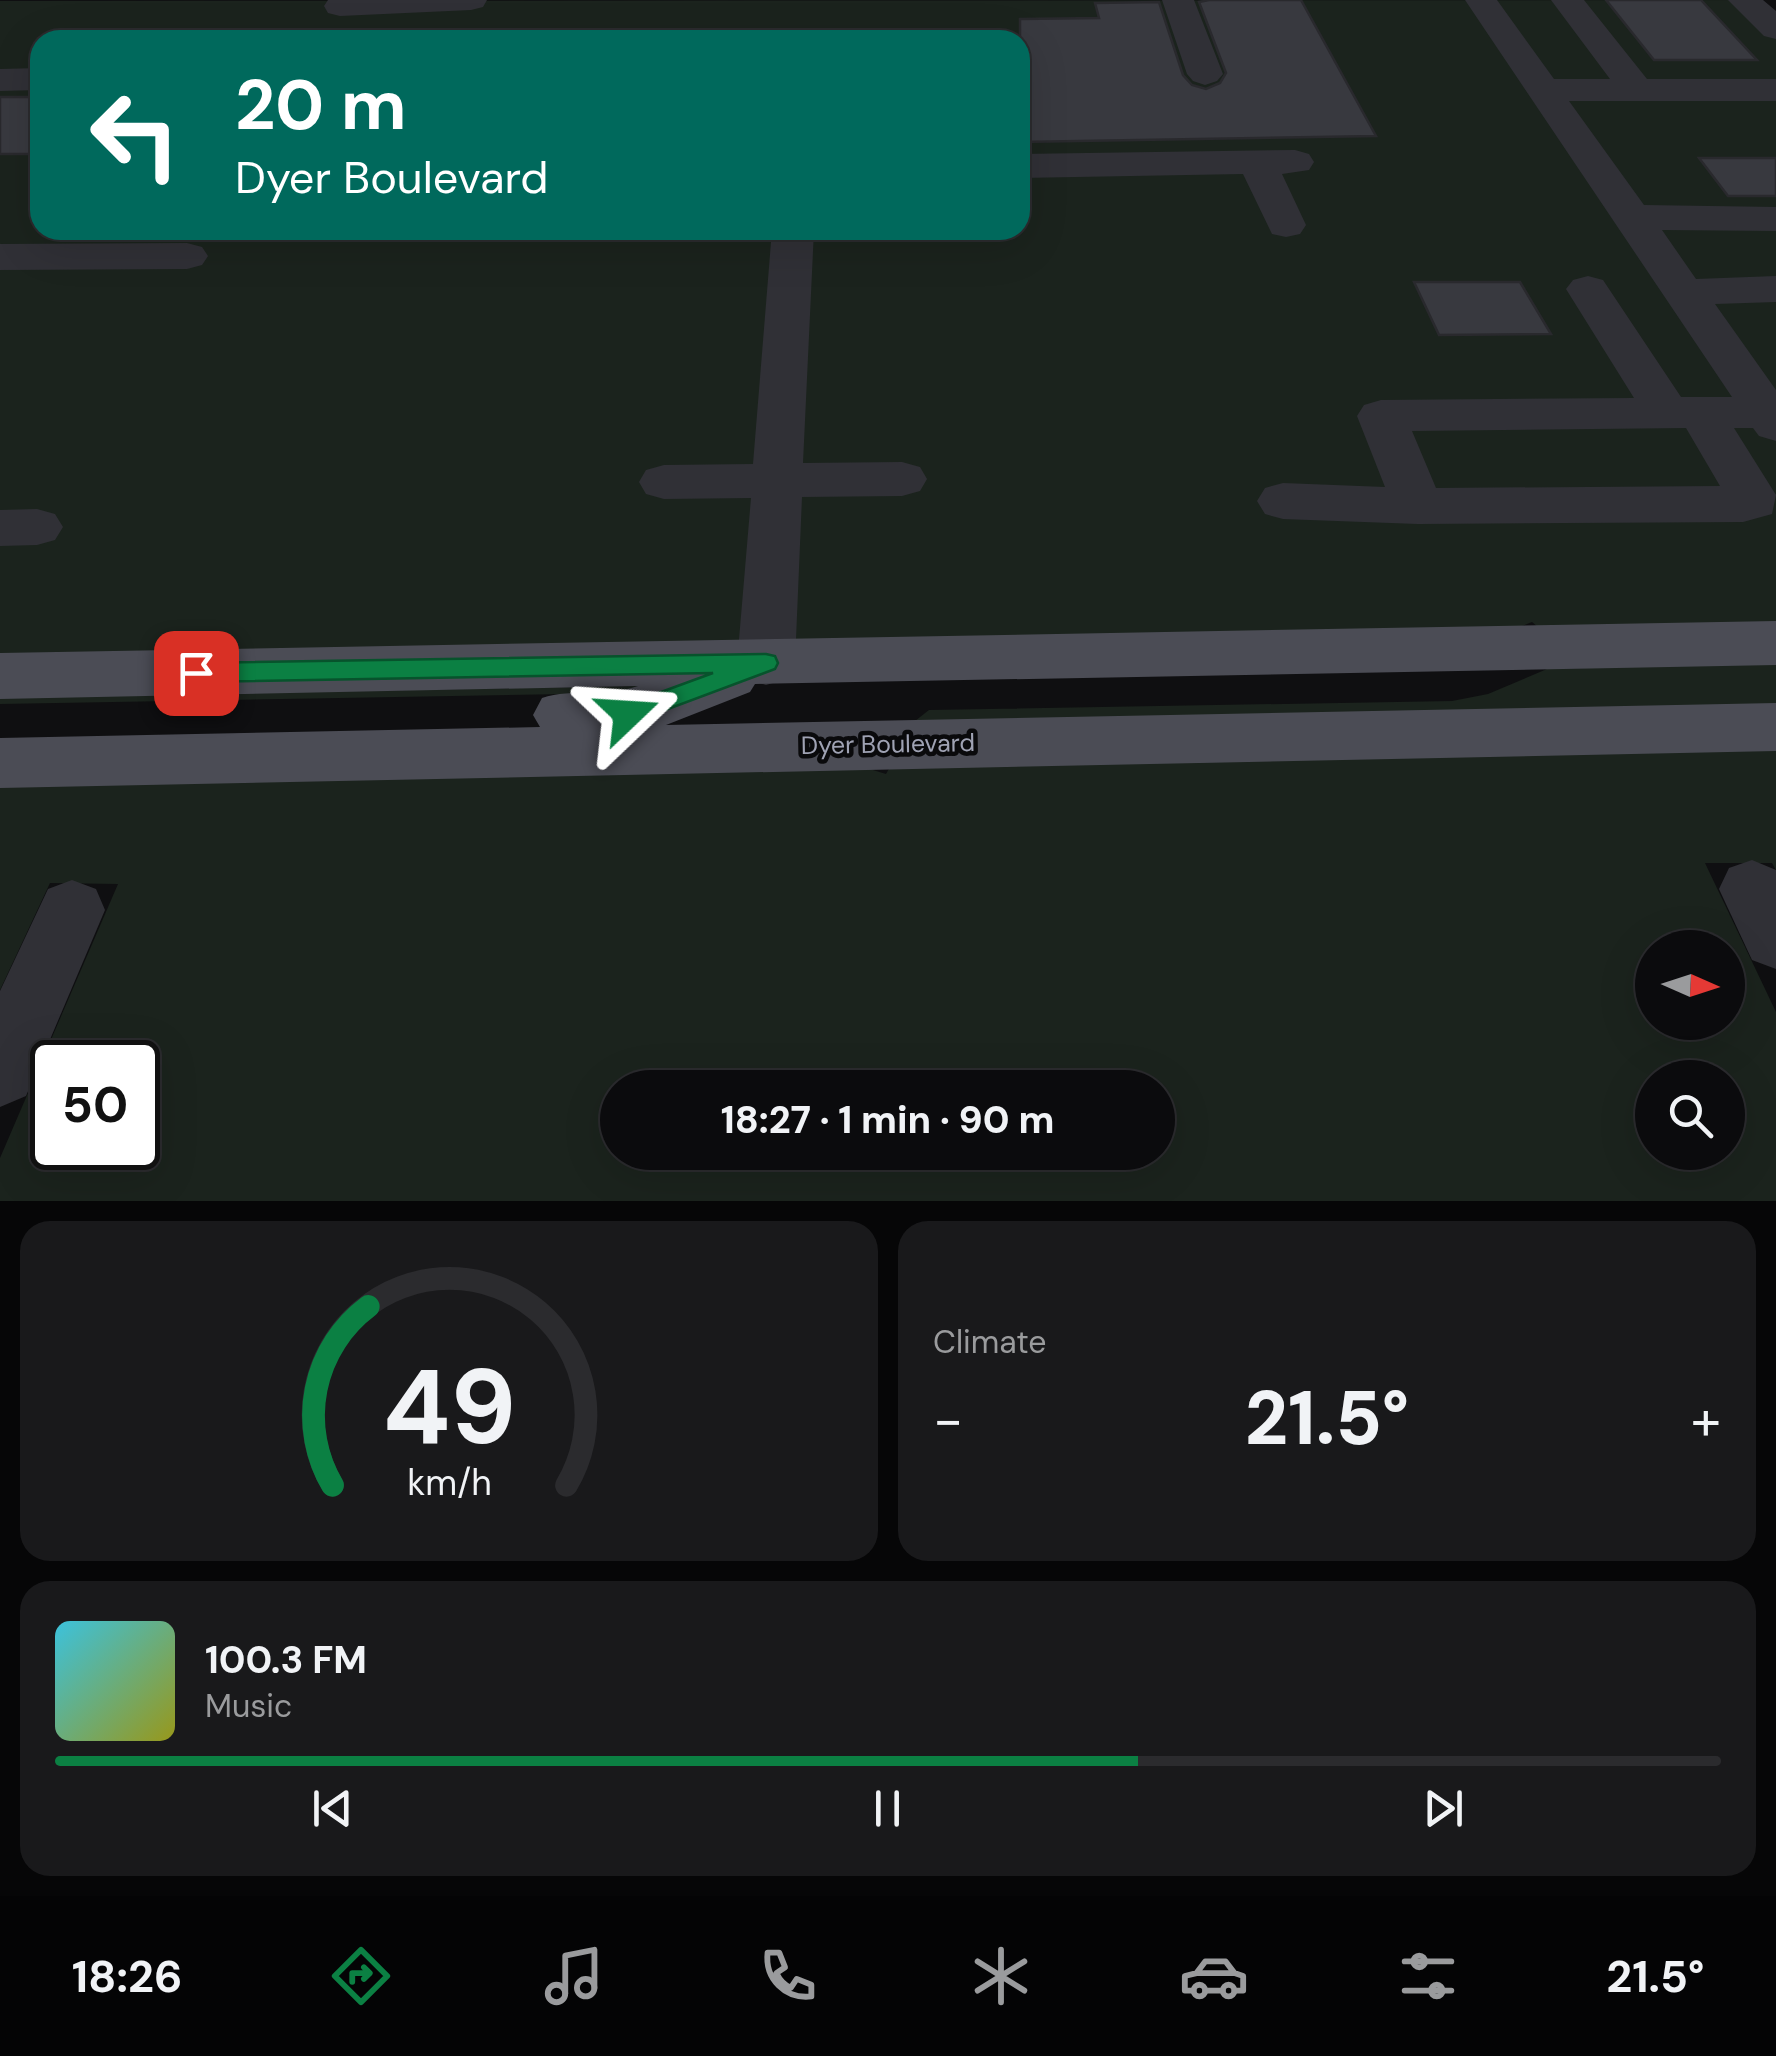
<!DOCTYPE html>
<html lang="en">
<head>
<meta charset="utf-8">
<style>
  :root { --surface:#0b0b0d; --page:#19191b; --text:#f1f3f6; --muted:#9a9b9d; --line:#2b2b2e; --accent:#0b8043 }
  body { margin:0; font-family:"DM Sans",sans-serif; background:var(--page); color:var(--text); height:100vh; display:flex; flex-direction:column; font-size:38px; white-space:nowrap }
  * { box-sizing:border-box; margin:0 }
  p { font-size:32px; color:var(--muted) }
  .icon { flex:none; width:55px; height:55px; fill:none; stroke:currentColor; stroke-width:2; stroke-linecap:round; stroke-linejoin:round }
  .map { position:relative; height:1201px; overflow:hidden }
  .details { display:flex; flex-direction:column; gap:20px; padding:20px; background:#060607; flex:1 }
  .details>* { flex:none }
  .hud { position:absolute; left:30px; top:30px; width:1000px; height:210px; border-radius:30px; box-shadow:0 10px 40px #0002,0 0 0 2px var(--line); background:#00695c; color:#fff; overflow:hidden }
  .needle { width:65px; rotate:93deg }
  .tools { position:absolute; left:1635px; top:930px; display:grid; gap:20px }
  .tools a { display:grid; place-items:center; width:110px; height:110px; border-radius:50%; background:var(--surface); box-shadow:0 10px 40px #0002,0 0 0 2px var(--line); font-size:50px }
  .speed { position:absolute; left:30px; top:1040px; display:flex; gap:20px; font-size:50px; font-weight:700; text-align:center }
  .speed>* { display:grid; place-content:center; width:130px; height:130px; border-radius:50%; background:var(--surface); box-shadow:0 10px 40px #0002,0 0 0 2px var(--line); line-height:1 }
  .speed .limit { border:5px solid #111; border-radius:15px; background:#fff; color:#111 }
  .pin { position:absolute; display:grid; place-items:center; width:85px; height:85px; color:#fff; margin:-42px; border-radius:20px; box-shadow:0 5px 15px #0006 }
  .me { position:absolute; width:110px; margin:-55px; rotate:70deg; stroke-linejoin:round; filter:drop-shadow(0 0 8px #0008) }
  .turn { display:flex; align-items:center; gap:35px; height:210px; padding:0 40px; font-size:45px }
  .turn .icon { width:130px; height:130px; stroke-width:2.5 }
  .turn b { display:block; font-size:70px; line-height:85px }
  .big { font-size:75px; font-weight:800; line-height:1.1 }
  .details .widget { flex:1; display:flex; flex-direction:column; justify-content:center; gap:15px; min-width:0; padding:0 35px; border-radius:30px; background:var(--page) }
  .details .dial { align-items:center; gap:0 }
  .dial svg { height:260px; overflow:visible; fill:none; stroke:var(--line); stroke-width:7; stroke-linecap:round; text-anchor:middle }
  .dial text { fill:var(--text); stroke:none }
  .song { display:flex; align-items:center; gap:30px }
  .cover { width:120px; height:120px; border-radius:15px; background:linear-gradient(135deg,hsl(190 70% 55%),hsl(60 70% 35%)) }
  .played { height:10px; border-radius:5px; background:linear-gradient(90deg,var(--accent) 65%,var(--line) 65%) }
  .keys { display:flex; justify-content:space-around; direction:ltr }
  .heat { display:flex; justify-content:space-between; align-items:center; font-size:55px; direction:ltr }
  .details .tiles { flex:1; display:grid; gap:20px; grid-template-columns:1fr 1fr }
  .widget:last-child { grid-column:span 2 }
  .trip { position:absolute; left:600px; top:1070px; width:575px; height:100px; border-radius:50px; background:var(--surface); box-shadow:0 10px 40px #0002,0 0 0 2px var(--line); font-weight:800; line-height:100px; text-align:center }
  .menu { display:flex; height:160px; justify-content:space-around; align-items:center; background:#040405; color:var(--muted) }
  .menu .icon { width:70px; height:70px }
  .menu .on { color:var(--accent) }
  .menu b { font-size:45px; color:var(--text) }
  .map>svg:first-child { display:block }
  .green { fill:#1b231d; fill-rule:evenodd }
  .building { fill:#38393f; stroke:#29292d; stroke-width:2.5 }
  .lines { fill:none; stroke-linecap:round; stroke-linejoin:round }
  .minor { fill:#303036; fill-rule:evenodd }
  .major { fill:#4b4c55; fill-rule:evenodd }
  .route { fill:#0b8043; stroke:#07532c; stroke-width:2.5 }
  .labels { text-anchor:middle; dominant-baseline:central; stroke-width:9; stroke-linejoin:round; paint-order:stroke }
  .street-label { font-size:25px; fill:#9fa2b3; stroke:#0a0a0c }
</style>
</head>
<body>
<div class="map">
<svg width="1776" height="1201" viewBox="0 0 1776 1201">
  <rect width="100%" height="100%" fill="#0f0f11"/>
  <!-- green -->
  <path class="green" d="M1760,0l16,20v603l-237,5 -7,-6 -17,7 -1515,27v-655zM40,40h980v190h-980z
    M1776,663v41l-861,17 14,-11 523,-9 36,-7 59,-25z
    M643,686l-20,7 -623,11v-7z
    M1776,749v121l-4,-7h-67l71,149v189h-1776v-43l118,-274 -68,-1 -50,107v-204l863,-19 23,7 4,-7zM1652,948h76v74h-76zM52,1062h86v86h-86zM1652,1078h76v74h-76zM618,1088h540v64h-540z"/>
  <!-- building -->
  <path class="building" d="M1209,0h92l75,136 -356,6v-123l79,-1 -4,-15 64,-1 24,73 9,10 14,4 14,-6 6,-10 -27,-71z
    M1606,0h95l56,60h-103z
    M0,97h40v57h-40z
    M1699,158h77v38h-48z
    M1414,282h106l31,52 -112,1z"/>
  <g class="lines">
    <!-- minor -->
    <path class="minor" d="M328,0h159l-4,7 -12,3 -131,6 -12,-3 -4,-7z
      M1162,0h32l29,74 -6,7 -12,4 -12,-4 -6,-7z
      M1465,0h32l57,79h56l-59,-79h33l63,79h129v22h-207l75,104 132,2v24l-114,-1 34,49 80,-3v26l-61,2 61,86v51l-17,-5 -6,-8h-19l42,67 -4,19 -29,8 -325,2 -135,-5 -18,-5 -8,-13 8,-13 18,-5 102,4 -28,-71 7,-11 17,-5 253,-2 -68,-109 7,-9 15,-4 15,4 78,117h51zM1686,428l34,58 -284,2 -24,-57z
      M1728,0h35l13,11v28l-12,-3z
      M40,68v22l-40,1v-22z
      M1295,150l14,4 5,8 -5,8 -27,4 24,51 -6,9 -14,3 -14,-3 -29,-60 -223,4v-24z
      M772,230h42l-11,233 99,-1 18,5 7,12 -7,12 -18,5 -100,1 -7,166 -9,16 -20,6 -20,-6 -9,-16 14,-165 -87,1 -18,-5 -7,-12 7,-12 18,-5 89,-1z
      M187,243l15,4 6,9 -6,9 -15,4 -187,1v-26z
      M37,509l18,5 8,13 -8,13 -18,5 -37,1v-36z
      M1752,860l24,10v99l-24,-9 -33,-71 10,-21z
      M72,880l24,9 9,21 -79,186 -26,11v-116l48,-102z"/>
    <!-- major -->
    <path class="major" d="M1776,621v44l-1021,19 -5,8 -84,33 1110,-22v48l-1776,37v-50l540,-11 -7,-12 9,-17c31,-10 65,-1 96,-12l-638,13v-46z"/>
  </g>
  <!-- route -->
  <path class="route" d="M766,654l9,2 3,7 -3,6 -147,55 -8,-3 -4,-7 4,-7 93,-34 -517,9 -9,-3 -3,-6 3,-7 9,-3z"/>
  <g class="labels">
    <!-- street labels -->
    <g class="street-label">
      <text transform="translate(888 744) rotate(-1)">Dyer Boulevard</text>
    </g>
  </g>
</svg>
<div class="tools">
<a><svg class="needle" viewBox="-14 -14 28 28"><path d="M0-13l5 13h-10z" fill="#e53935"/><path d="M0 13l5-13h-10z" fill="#9a9b9d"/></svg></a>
<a><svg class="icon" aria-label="search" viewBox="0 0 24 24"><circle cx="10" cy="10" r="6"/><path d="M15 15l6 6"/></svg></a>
</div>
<div class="speed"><div class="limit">50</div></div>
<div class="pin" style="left:196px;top:673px;background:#d93025"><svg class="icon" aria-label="arrive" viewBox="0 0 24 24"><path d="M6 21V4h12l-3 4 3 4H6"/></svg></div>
<svg class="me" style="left:628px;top:714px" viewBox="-20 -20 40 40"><path d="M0-17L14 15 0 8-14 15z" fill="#0b8043" stroke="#fff" stroke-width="4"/></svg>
<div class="trip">18:27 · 1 min · 90 m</div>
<div class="hud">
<div class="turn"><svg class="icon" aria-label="left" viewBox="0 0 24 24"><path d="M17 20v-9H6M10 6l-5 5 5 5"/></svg><div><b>20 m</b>Dyer Boulevard</div></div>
</div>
</div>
<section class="details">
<div class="tiles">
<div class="widget dial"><svg viewBox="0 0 100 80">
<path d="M14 69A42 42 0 1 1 86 69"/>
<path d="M14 69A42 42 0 0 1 25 14" stroke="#0b8043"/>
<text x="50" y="56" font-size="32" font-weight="700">49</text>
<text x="50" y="72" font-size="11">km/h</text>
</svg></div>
<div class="widget"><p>Climate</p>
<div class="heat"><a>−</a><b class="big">21.5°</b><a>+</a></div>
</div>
<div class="widget">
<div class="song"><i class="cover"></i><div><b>100.3 FM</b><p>Music</p></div></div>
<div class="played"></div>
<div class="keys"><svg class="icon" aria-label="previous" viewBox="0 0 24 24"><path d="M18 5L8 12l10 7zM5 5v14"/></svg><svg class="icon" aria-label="pause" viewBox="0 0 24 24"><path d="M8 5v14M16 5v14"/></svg><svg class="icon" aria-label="next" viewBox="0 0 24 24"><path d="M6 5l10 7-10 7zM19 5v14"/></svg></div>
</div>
</div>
</section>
<nav class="menu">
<b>18:26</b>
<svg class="icon on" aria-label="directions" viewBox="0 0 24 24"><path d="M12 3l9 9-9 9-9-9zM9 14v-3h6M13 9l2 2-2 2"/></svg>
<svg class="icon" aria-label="music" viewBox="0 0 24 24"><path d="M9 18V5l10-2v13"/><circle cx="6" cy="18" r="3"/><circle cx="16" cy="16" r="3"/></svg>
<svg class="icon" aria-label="phone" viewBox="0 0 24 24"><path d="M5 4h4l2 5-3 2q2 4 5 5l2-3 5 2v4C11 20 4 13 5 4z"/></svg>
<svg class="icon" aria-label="climate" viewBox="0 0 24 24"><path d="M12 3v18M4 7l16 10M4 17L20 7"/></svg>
<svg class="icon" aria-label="car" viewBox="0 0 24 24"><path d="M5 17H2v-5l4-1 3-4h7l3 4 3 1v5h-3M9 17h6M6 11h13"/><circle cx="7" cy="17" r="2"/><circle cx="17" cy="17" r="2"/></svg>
<svg class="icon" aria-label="filters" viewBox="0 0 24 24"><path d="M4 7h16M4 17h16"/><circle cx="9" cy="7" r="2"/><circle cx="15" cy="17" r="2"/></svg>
<b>21.5°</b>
</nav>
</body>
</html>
